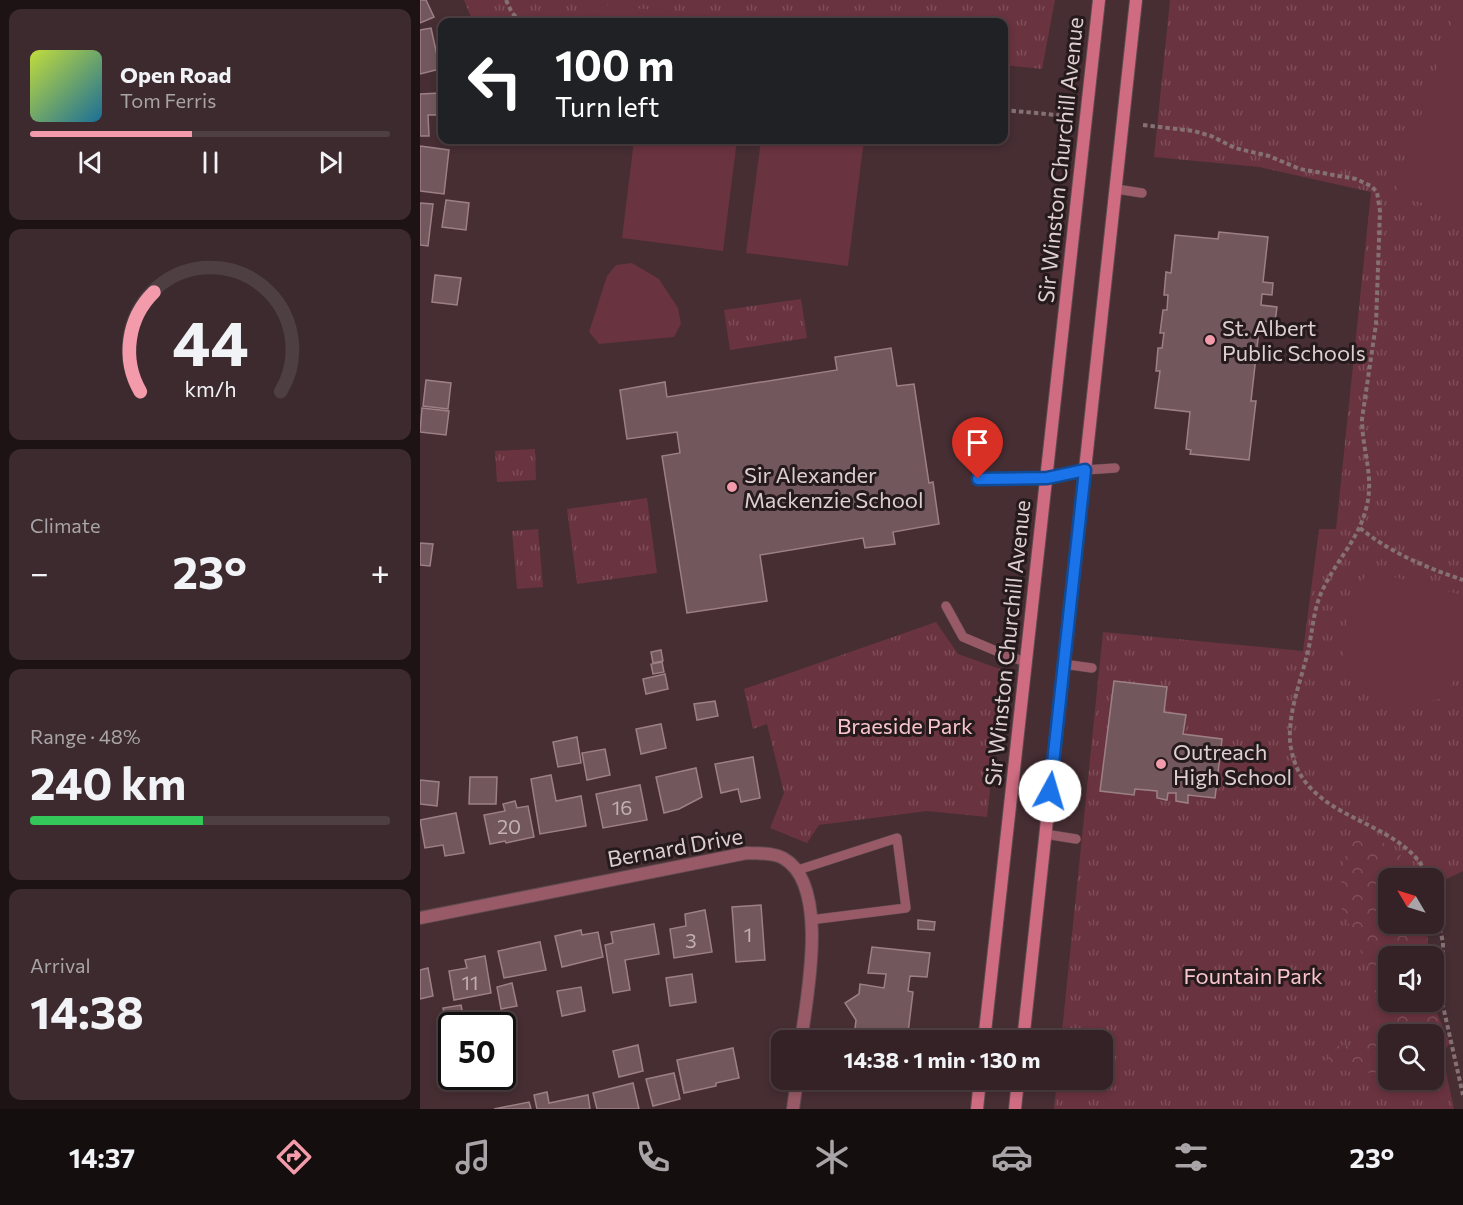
<!DOCTYPE html>
<html lang="en">
<head>
<meta charset="utf-8">
<style>
  :root { --surface:#342226; --page:#3c2a2e; --text:#f1f3f6; --muted:#a9a4a7; --line:#4e3f43; --accent:#f39aab }
  body { margin:0; font-family:Commissioner,sans-serif; background:var(--page); color:var(--text); height:100vh; display:flex; flex-direction:column; font-size:22px; white-space:nowrap }
  * { box-sizing:border-box; margin:0 }
  p { font-size:20px; color:var(--muted) }
  .icon { flex:none; width:33px; height:33px; fill:none; stroke:currentColor; stroke-width:2; stroke-linecap:round; stroke-linejoin:round }
  .map { position:relative; flex:1; overflow:hidden }
  .drawer { display:flex; flex-direction:column; gap:9px; padding:9px; background:#1d1315; width:420px }
  .drawer>* { flex:none }
  .banner { position:absolute; left:18px; top:18px; width:570px; height:126px; border-radius:12px; box-shadow:0 3px 9px #0003,0 0 0 2px var(--line); background:#202124; color:#fff; overflow:hidden }
  .needle { width:39px; rotate:308deg }
  .controls { position:absolute; left:958px; top:868px; display:grid; gap:12px }
  .controls a { display:grid; place-items:center; width:66px; height:66px; border-radius:12px; background:var(--surface); box-shadow:0 3px 9px #0003,0 0 0 2px var(--line); font-size:30px }
  .speed { position:absolute; left:18px; top:1012px; display:flex; gap:12px; font-size:30px; font-weight:700; text-align:center }
  .speed>* { display:grid; place-content:center; width:78px; height:78px; border-radius:50%; background:var(--surface); box-shadow:0 3px 9px #0003,0 0 0 2px var(--line); line-height:1 }
  .speed .limit { border:3px solid #111; border-radius:9px; background:#fff; color:#111 }
  .pin { position:absolute; display:grid; place-items:center; width:51px; height:51px; color:#fff; margin:-62px -26px; border-radius:50% 50% 50% 0; rotate:-45deg; box-shadow:0 0 6px #0007 }
  .pin .icon { rotate:45deg }
  .me { position:absolute; width:66px; margin:-33px; rotate:6deg; stroke-linejoin:round; filter:drop-shadow(0 0 4px #0008) }
  .turn { display:flex; align-items:center; gap:21px; height:126px; padding:0 18px; font-size:27px }
  .turn .icon { width:78px; height:78px; stroke-width:2.5 }
  .turn b { display:block; font-size:42px; line-height:51px }
  .big { font-size:45px; font-weight:700; line-height:1.1 }
  .drawer .card { flex:1; display:flex; flex-direction:column; justify-content:center; gap:9px; min-width:0; padding:0 21px; border-radius:12px; background:var(--page) }
  .drawer .dial { align-items:center; gap:0 }
  .dial svg { height:156px; overflow:visible; fill:none; stroke:var(--line); stroke-width:7; stroke-linecap:round; text-anchor:middle }
  .dial text { fill:var(--text); stroke:none }
  .song { display:flex; align-items:center; gap:18px }
  .cover { width:72px; height:72px; border-radius:9px; background:linear-gradient(135deg,hsl(70 70% 55%),hsl(200 70% 35%)) }
  .played { height:6px; border-radius:3px; background:linear-gradient(90deg,var(--accent) 45%,var(--line) 45%) }
  .keys { display:flex; justify-content:space-around; direction:ltr }
  .heat { display:flex; justify-content:space-between; align-items:center; font-size:33px; direction:ltr }
  .charge { height:9px; border-radius:4px; background:linear-gradient(90deg,#34c759 48%,var(--line) 0) }
  .trip { position:absolute; left:351px; top:1030px; width:342px; height:60px; border-radius:12px; background:var(--surface); box-shadow:0 3px 9px #0003,0 0 0 2px var(--line); font-weight:700; line-height:60px; text-align:center }
  .menu { display:flex; height:96px; justify-content:space-around; align-items:center; background:#150e0f; color:var(--muted) }
  .menu .icon { width:42px; height:42px }
  .menu .current { color:var(--accent) }
  .menu b { font-size:27px; color:var(--text) }
  main { display:flex; flex:1; min-height:0 }
  .map>svg:first-child { display:block }
  .grass { fill:url(#grass-tufts); fill-rule:evenodd }
  .forest { fill:url(#forest-crowns) }
  .pitch { fill:#69333f }
  .building { fill:#72585c; stroke:#9d8085; stroke-width:1.5 }
  .lines { fill:none; stroke-linecap:round; stroke-linejoin:round }
  .lane-casing { stroke:#614b4f; stroke-width:10 }
  .street-casing { stroke:#614b4f; stroke-width:14 }
  .secondary-casing { stroke:#614b4f; stroke-width:14 }
  .path { stroke:#857074; stroke-width:4; stroke-dasharray:4.5 3; stroke-linecap:butt }
  .lane { stroke:#995a67; stroke-width:9 }
  .street { stroke:#995a67; stroke-width:12 }
  .secondary { stroke:#cf6c82; stroke-width:12 }
  .route-casing { stroke:#114b97; stroke-width:15 }
  .route { stroke:#1a73e8; stroke-width:10 }
  .poi-dot { fill:#f39aab; stroke:#251a1c; stroke-width:2 }
  .labels { text-anchor:middle; dominant-baseline:central; stroke-width:6; stroke-linejoin:round; paint-order:stroke }
  .number-label { font-size:20px; fill:#c3b0b3 }
  .street-label { font-size:22px; fill:#deced0; stroke:#251a1c }
  .poi-label { font-size:22px; fill:#deced0; stroke:#251a1c; text-anchor:start }
  .park-label { font-size:22px; fill:#f9c4cc; stroke:#251a1c }
</style>
</head>
<body>
<main>
<section class="drawer">
<div class="card">
<div class="song"><i class="cover"></i><div><b>Open Road</b><p>Tom Ferris</p></div></div>
<div class="played"></div>
<div class="keys"><svg class="icon" aria-label="previous" viewBox="0 0 24 24"><path d="M18 5L8 12l10 7zM5 5v14"/></svg><svg class="icon" aria-label="pause" viewBox="0 0 24 24"><path d="M8 5v14M16 5v14"/></svg><svg class="icon" aria-label="next" viewBox="0 0 24 24"><path d="M6 5l10 7-10 7zM19 5v14"/></svg></div>
</div>
<div class="card dial"><svg viewBox="0 0 100 80">
<path d="M14 69A42 42 0 1 1 86 69"/>
<path d="M14 69A42 42 0 0 1 21 18" stroke="#f39aab"/>
<text x="50" y="56" font-size="32" font-weight="700">44</text>
<text x="50" y="72" font-size="11">km/h</text>
</svg></div>
<div class="card"><p>Climate</p>
<div class="heat"><a>−</a><b class="big">23°</b><a>+</a></div>
</div>
<div class="card"><p>Range · 48%</p><b class="big">240 km</b><div class="charge"></div></div>
<div class="card"><p>Arrival</p><b class="big">14:38</b></div>
</section>
<div class="map">
<svg width="1043" height="1109" viewBox="0 0 1043 1109">
  <defs>
    <pattern id="grass-tufts" width="24" height="20" patternUnits="userSpaceOnUse" patternTransform="scale(1.5)"><rect width="24" height="20" fill="#69333f"/><path d="M3 7l-1-3M5 7V3M7 7l1-3M15 17l-1-3M17 17v-4M19 17l1-3" fill="none" stroke="#7e4f5a"/></pattern>
    <pattern id="forest-crowns" width="20" height="18" patternUnits="userSpaceOnUse" patternTransform="scale(1.5)"><rect width="20" height="18" fill="#69333f"/><path d="M2 6a3 3 0 1 1 6 0M12 15a3 3 0 1 1 6 0" fill="none" stroke="#7e4f5a"/></pattern>
  </defs>
  <rect width="100%" height="100%" fill="#462e33"/>
  <!-- grass -->
  <path class="grass" d="M44,0h591l-13,69 -38,-4v-43h-531z
    M750,0h293v871l-29,14v-6h-45v123h42l23,107h-400l3,-29h45v-39h-41l42,-409 200,19 16,-122h17l35,-337 -112,-25 -105,-10zM969,1035h45v45h-45z
    M381,299l6,39 -77,12 -6,-40z
    M115,449l1,31 -39,2 -2,-31z
    M227,498l10,75 -80,11 -10,-75z
    M118,529l5,58 -26,2 -5,-58z
    M516,622l22,32 45,16 -16,147 -60,-6 -108,14 -12,18 -37,-15 14,-35 -17,-69 -14,5 -9,-40z"/>
  <!-- forest -->
  <path class="forest" d="M933,831c24,5 56,22 62,48h-26v45h34l5,14v19h-39v45h43l18,41 -11,15 -5,1v-24h-45v35c-22,5 -44,4 -63,-7l8,-17h18l25,-11 1,-18 -7,-20 11,-19 -17,-16 -12,-30 -14,-29 5,-42z"/>
  <!-- pitch -->
  <path class="pitch" d="M1039,0h4v216l-68,-22z
    M165,3l189,19h-124l-66,-7z
    M214,140h103l-14,111 -101,-13z
    M341,140h103l-16,126 -102,-13z
    M212,263l27,16 19,29 3,16 -7,13 -75,7 -10,-12 18,-56 9,-11z
    M952,571l86,23 5,15v58l-22,32 -34,4 -31,-7 -28,-20 -6,-11 8,-73z"/>
  <!-- building -->
  <path class="building" d="M0,0h6l8,17 -14,6z
    M11,28l9,41 -20,5v-44z
    M20,93v22h-12l1,21h-9v-42z
    M0,146l29,4 -5,44 -24,-3z
    M26,200l23,3 -3,27 -24,-3z
    M0,203l13,1 -5,42 -8,-1z
    M799,232l49,5 -5,45 10,1 -1,12 -10,-1 -1,11 16,2 -2,15 -15,-1 -9,80h5l-7,59 -59,-6 1,-4 -5,-1 4,-37 -35,-4 5,-37h-4l2,-23h4l2,-15h-4l3,-23h4l1,-15h-4l2,-23 5,1 4,-38 43,4z
    M15,275l26,3 -4,27 -25,-3z
    M471,348l6,38 17,-2 15,99 4,-1 6,42 -46,8 2,12 -30,4 -2,-10 -103,17 7,46 -80,12 -25,-157 18,-3 -3,-21 -50,7 -7,-49 45,-8 2,15 170,-27 -2,-13z
    M6,380l25,3 -3,26 -25,-3z
    M2,408l27,3 -3,24 -26,-3z
    M0,543l13,1 -3,22 -10,-1z
    M241,650l2,11 -10,2 -2,-11z
    M242,662l2,10 -11,2 -2,-10z
    M245,674l3,15 -22,5 -3,-15z
    M694,681l53,6 -3,25 22,3 -3,19 39,5 -7,59 -27,-3v8l-12,-2v-8h-8l-1,7 -10,-2v-7l-22,-2 -1,6 -34,-4z
    M295,701l3,15 -21,4 -3,-16z
    M241,724l5,24 -25,6 -5,-25z
    M157,737l4,26 -23,4 -5,-25z
    M185,749l5,26 -23,5 -5,-27z
    M333,757l7,41 -19,4 -3,-13 -17,4 -6,-29z
    M276,768l6,29 -23,12 -15,4 -8,-36z
    M131,775l5,26 25,-5 5,30 -46,8 -9,-55z
    M50,777h27l-1,27h-27z
    M0,780l19,2 -2,24 -17,-2z
    M220,785l7,35 -44,8 -7,-34z
    M95,801l2,7 11,-2 6,31 -28,6 -1,-2 -15,3 -6,-29 21,-4 -2,-7z
    M36,813l8,40 -19,3 -2,-11 -18,3 -5,-28z
    M341,905l4,55 -29,2 -4,-55z
    M285,910l7,42 -38,6 -4,-29 16,-3 -1,-12z
    M498,920l17,2 -1,8 -16,-1z
    M234,924l5,30 -34,6 5,30 -17,3 -8,-48 8,-2 -2,-11z
    M161,930l1,5 16,-3 5,25 -41,10 -7,-31z
    M120,942l6,28 -42,8 -6,-27z
    M452,947l58,6 -3,24 -17,-1 -2,15 5,1 -6,49 -53,-4 2,-17 -11,-17 14,-9 1,-10 24,4 2,-14 -18,-1z
    M65,956l6,37 -37,7 -5,-29 18,-3 -2,-8z
    M8,968l5,28 -13,3v-29z
    M272,974l4,28 -26,4 -4,-28z
    M92,983l5,23 -16,3 -4,-22z
    M161,987l4,24 -23,5 -5,-25z
    M41,1005l4,21h-13v14h-3l-6,-32z
    M218,1045l5,26 -24,6 -6,-26z
    M313,1048l6,30 -23,5v3l-32,7 -7,-33z
    M254,1073l6,26 -27,7 -7,-27z
    M213,1083l6,26h-42l-4,-16z
    M127,1092l2,11 39,-8 2,14h-53l-3,-14z
    M109,1102l2,7h-37z"/>
  <g class="lines">
    <!-- lane casing -->
    <g class="lane-casing">
      <path id="lane" d="M696,189l26,4
        M558,479l69,-1 38,-8 30,-2
        M526,606l17,31 45,19 18,6
        M643,664l29,4
        M625,834l31,5
        M378,870l99,-32 9,70 -96,12"/>
    </g>
    <!-- street casing -->
    <g class="street-casing">
      <path id="street" d="M0,918l327,-65c12,1 25,-1 36,5 47,26 24,138 18,183
        M373,1109l4,-29"/>
    </g>
    <!-- secondary casing -->
    <g class="secondary-casing">
      <path id="secondary" d="M564,1041l115,-1041
        M603,1041l113,-1041
        M557,1109l3,-29
        M595,1109l3,-29"/>
    </g>
    <!-- path -->
    <path class="path" d="M86,0l6,13 10,9
      M584,110l63,6
      M723,125l51,6 17,5 24,12 34,8 31,13 56,10 15,7 6,6 3,19 -4,113 -14,95c0,32 13,58 4,90 -8,31 -30,52 -43,80 -10,20 -10,41 -15,62 -6,26 -17,53 -18,80 -1,12 2,24 6,35 25,58 110,55 133,113
      M940,528c29,24 67,40 103,52
      M1014,899l9,44v63l20,89"/>
    <!-- lane -->
    <use href="#lane" class="lane"/>
    <!-- street -->
    <use href="#street" class="street"/>
    <!-- secondary -->
    <use href="#secondary" class="secondary"/>
  </g>
  <g class="lines">
    <!-- route casing -->
    <g class="route-casing">
      <path id="route" d="M558,479l69,-1 38,-8 -35,321"/>
    </g>
    <!-- route -->
    <use href="#route" class="route"/>
  </g>
  <!-- markers -->
  <g class="poi-dot">
    <circle cx="790" cy="340" r="6"/>
    <circle cx="312" cy="487" r="6"/>
    <circle cx="741" cy="764" r="6"/>
  </g>
  <g class="labels">
    <!-- number labels -->
    <g class="number-label">
      <text x="202" y="807">16</text>
      <text x="89" y="826">20</text>
      <text x="328" y="934">1</text>
      <text x="271" y="940">3</text>
      <text x="50" y="982">11</text>
    </g>
    <!-- street labels -->
    <g class="street-label">
      <text transform="translate(640 160) rotate(-84)">Sir Winston Churchill Avenue</text>
      <text transform="translate(587 643) rotate(-84)">Sir Winston Churchill Avenue</text>
      <text transform="translate(255 847) rotate(-10)">Bernard Drive</text>
    </g>
    <!-- poi labels -->
    <g class="poi-label">
      <text x="802" y="327">St. Albert<tspan x="802" dy="25">Public Schools</tspan></text>
      <text x="324" y="474">Sir Alexander<tspan x="324" dy="25">Mackenzie School</tspan></text>
      <text x="753" y="751">Outreach<tspan x="753" dy="25">High School</tspan></text>
    </g>
    <!-- park labels -->
    <g class="park-label">
      <text x="485" y="725">Braeside Park</text>
      <text x="833" y="975">Fountain Park</text>
    </g>
  </g>
</svg>
<div class="controls">
<a><svg class="needle" viewBox="-14 -14 28 28"><path d="M0-13l5 13h-10z" fill="#e53935"/><path d="M0 13l5-13h-10z" fill="#a9a4a7"/></svg></a>
<a><svg class="icon" aria-label="sound" viewBox="0 0 24 24"><path d="M4 9h4l5-4v14l-5-4H4zM17 9q2 3 0 6"/></svg></a>
<a><svg class="icon" aria-label="search" viewBox="0 0 24 24"><circle cx="10" cy="10" r="6"/><path d="M15 15l6 6"/></svg></a>
</div>
<div class="speed"><div class="limit">50</div></div>
<div class="pin" style="left:558px;top:479px;background:#d93025"><svg class="icon" aria-label="arrive" viewBox="0 0 24 24"><path d="M6 21V4h12l-3 4 3 4H6"/></svg></div>
<svg class="me" style="left:630px;top:791px" viewBox="-20 -20 40 40"><circle r="19" fill="#fff"/><path d="M0-13L10 11 0 6-10 11z" fill="#1a73e8"/></svg>
<div class="trip">14:38 · 1 min · 130 m</div>
<div class="banner">
<div class="turn"><svg class="icon" aria-label="left" viewBox="0 0 24 24"><path d="M17 20v-9H6M10 6l-5 5 5 5"/></svg><div><b>100 m</b>Turn left</div></div>
</div>
</div>
</main>
<nav class="menu">
<b>14:37</b>
<svg class="icon current" aria-label="directions" viewBox="0 0 24 24"><path d="M12 3l9 9-9 9-9-9zM9 14v-3h6M13 9l2 2-2 2"/></svg>
<svg class="icon" aria-label="music" viewBox="0 0 24 24"><path d="M9 18V5l10-2v13"/><circle cx="6" cy="18" r="3"/><circle cx="16" cy="16" r="3"/></svg>
<svg class="icon" aria-label="phone" viewBox="0 0 24 24"><path d="M5 4h4l2 5-3 2q2 4 5 5l2-3 5 2v4C11 20 4 13 5 4z"/></svg>
<svg class="icon" aria-label="climate" viewBox="0 0 24 24"><path d="M12 3v18M4 7l16 10M4 17L20 7"/></svg>
<svg class="icon" aria-label="car" viewBox="0 0 24 24"><path d="M5 17H2v-5l4-1 3-4h7l3 4 3 1v5h-3M9 17h6M6 11h13"/><circle cx="7" cy="17" r="2"/><circle cx="17" cy="17" r="2"/></svg>
<svg class="icon" aria-label="filters" viewBox="0 0 24 24"><path d="M4 7h16M4 17h16"/><circle cx="9" cy="7" r="2"/><circle cx="15" cy="17" r="2"/></svg>
<b>23°</b>
</nav>
</body>
</html>
